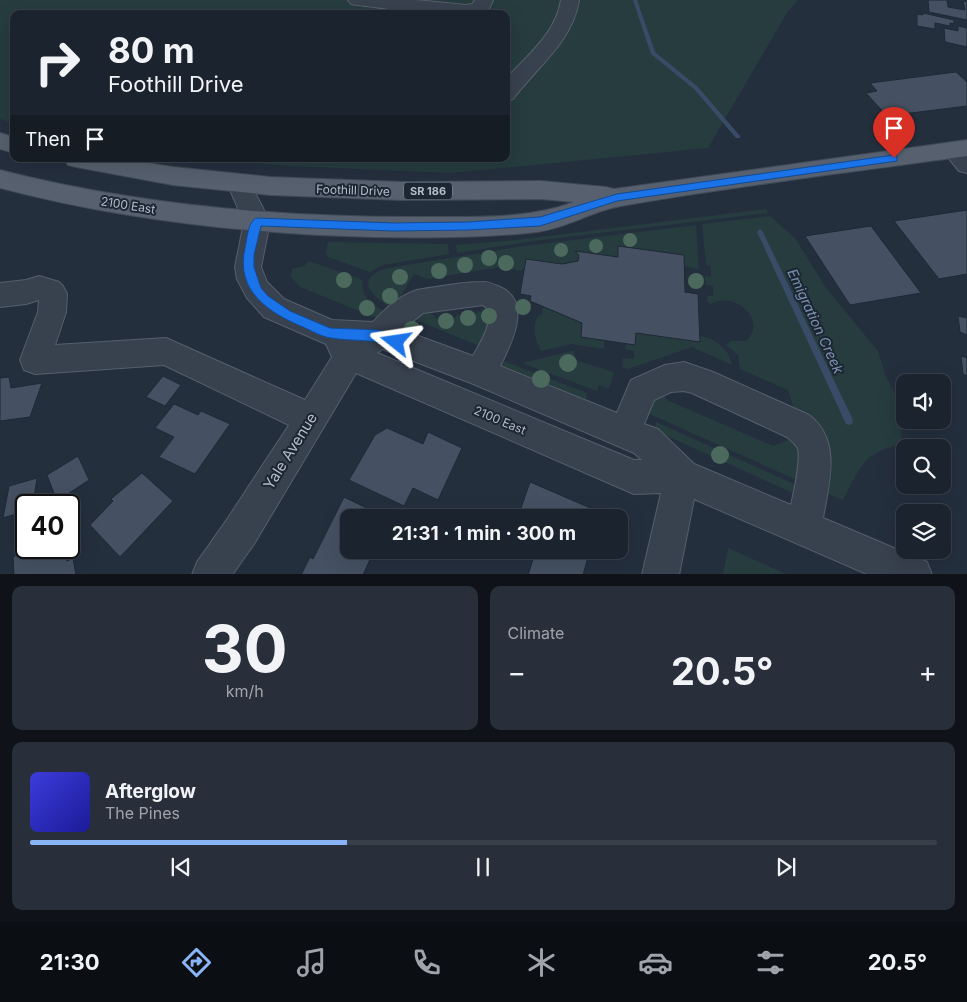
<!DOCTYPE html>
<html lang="en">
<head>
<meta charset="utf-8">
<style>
  :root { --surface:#1b232e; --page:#282f3a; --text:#f1f3f6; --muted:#a0a4aa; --line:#39404a; --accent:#8ab4f8 }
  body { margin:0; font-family:Inter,sans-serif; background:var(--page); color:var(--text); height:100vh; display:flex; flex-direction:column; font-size:19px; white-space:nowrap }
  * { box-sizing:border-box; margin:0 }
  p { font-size:16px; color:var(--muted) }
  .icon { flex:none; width:28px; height:28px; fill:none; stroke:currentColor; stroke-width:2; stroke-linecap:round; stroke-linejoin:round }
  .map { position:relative; height:574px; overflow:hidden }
  .sheet { display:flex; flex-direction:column; gap:12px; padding:12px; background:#0f1319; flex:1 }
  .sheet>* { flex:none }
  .banner { position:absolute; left:10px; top:10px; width:500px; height:152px; border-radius:10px; box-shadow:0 5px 20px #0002,0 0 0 1px var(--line); background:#1b232e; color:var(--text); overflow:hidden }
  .buttons { position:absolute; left:896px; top:374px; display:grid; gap:10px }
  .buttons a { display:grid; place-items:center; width:55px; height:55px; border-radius:10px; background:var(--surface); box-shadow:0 5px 20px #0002,0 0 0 1px var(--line); font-size:25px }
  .speed { position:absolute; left:15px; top:494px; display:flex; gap:10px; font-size:25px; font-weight:700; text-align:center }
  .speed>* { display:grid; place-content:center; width:65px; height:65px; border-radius:50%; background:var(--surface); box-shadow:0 5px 20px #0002,0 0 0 1px var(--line); line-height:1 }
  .speed .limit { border:2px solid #111; border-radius:8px; background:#fff; color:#111 }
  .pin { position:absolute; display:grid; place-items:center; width:42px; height:42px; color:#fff; margin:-51px -21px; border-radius:50% 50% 50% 0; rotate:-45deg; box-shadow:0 0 5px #0007 }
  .pin .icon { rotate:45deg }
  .me { position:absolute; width:55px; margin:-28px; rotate:285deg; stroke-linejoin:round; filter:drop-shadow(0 0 4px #0008) }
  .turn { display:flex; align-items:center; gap:18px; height:105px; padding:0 15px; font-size:22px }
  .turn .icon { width:65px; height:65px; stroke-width:2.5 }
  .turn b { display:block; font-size:35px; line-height:42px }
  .then { display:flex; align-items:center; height:48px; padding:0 15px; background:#0003; gap:10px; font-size:19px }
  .big { font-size:38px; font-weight:700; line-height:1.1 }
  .sheet .card { flex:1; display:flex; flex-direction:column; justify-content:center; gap:8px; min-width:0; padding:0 18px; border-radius:10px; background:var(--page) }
  .sheet .dial { align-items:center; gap:0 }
  .dial b { font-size:65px; line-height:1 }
  .song { display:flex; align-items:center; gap:15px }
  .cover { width:60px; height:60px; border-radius:8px; background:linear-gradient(135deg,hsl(240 70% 55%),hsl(240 70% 35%)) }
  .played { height:5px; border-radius:2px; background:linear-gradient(90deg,var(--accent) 35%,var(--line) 35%) }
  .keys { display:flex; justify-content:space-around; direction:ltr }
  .heat { display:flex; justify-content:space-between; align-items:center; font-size:28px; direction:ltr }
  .sheet .tiles { flex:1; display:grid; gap:12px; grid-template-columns:1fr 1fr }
  .card:last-child { grid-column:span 2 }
  .trip { position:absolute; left:340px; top:509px; width:288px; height:50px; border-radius:10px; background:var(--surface); box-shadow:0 5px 20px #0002,0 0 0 1px var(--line); font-weight:700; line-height:50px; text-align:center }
  .dock { display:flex; height:80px; justify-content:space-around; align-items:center; background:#0b0e12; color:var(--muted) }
  .dock .icon { width:35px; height:35px }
  .dock .selected { color:var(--accent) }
  .dock b { font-size:22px; color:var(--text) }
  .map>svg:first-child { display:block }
  .green { fill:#263c3f }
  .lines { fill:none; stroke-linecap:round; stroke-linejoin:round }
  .stream { fill:#394c67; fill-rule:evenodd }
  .building { fill:#455162; stroke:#1f2835 }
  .minor-casing { stroke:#565f6c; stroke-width:2 }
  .major-casing { stroke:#414a57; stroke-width:2 }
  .minor { fill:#38414e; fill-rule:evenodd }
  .major { fill:#56606e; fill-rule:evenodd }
  .tree { fill:#4b6a5d }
  .route { fill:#1a73e8; stroke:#114b97 }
  .labels { text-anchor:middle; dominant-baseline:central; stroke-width:4; stroke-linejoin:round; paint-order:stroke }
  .shield { fill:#1d2633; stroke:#878f9c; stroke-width:1 }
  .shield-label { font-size:11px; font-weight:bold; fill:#b4bcc9 }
  .street-label { font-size:12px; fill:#b4bcc9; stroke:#1d2633 }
  .water-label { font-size:14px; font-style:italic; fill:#7c92b1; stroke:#1d2633 }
  .near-street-label { font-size:15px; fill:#b4bcc9; stroke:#1d2633 }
</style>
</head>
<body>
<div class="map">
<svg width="967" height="575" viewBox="0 0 967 575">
  <rect width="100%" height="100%" fill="#242f3e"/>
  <!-- green -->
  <path class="green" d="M0,0h798l-10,11 -80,137 -257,25 -164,-7 -70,-7h289v-145h-492v109l-14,-4z
    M766,209l2,4 -227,27 -84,13 -1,-8 60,-5z
    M770,216l25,22 31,50 52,63 7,23 18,36 -2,32c-9,6 -19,7 -28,13 -12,6 -23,33 -30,45l-24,-10 -31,-100 -48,-21 -2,-14 -12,-10 5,-4h15c23,-21 -12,-51 -35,-37l-4,-3v-5h6v-10l-7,-1 -1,-9 6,1v-11l-5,-1 -4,-41z
    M696,225l3,44 -15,-3v-11l-65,-9 -1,11 -42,-6 3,4 -1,6 -16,3 -36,-5 -1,8 -4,4 -22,-4 -72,12 -13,-5 -21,35c-21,-12 -41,-31 -5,-41l136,-22z
    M328,242l120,2 1,10 -66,11 -13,7 -42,-15 -2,-4z
    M309,261l54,19c-4,18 13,27 27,34l-13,4 -77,-31 -9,-10 1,-8 12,-3z
    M543,307l39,16 -1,14 23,3v9l-33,-5 -30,7c-6,-12 -9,-21 -4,-34l5,-3z
    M490,309l3,5 -11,33 -73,-30 19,-6 13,11 7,-6 4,4 6,-6 4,4 7,-5 4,3 6,-5 4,3z
    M636,333l64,9v-6c15,2 30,14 32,29l-40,-18 -64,22 -6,-2 1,-9 11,1v-8l-9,-2 1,-6 9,2z
    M571,351h3l1,9 39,12 -5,17 -10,-4 -2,6 -75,-28z
    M499,359l88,34 -1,7 -85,-34z
    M661,389l6,11 106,46 23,-9 5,3v42l-158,-71z
    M656,422l145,65 -6,7 -139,-63z
    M728,548l58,26h-63z"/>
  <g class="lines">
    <!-- stream -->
    <path class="stream" d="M633,0h4l18,52 43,35 42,49v2h-4l-42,-49 -43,-35z
      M760,229l3,3 89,186 1,3 -1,3 -3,1 -3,-1 -89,-192z"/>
  </g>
  <!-- building -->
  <path class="building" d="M928,0h19l1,7 17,3 -2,-9 4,1v18l-38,-8z
    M923,13l31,7v4l-4,-1v3l-15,-3v6l-18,-3v-12l6,1z
    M958,26l9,2v19l-22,-5 -1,-14 14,3z
    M956,72l11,10v24l-80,10 -21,-23 11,-2 -7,-8z
    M967,210v64l-28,5 -45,-58z
    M871,226l50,67 -71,12 -45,-69z
    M618,246l66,9 1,37 13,2 2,48 -64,-9 -1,12 -54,-8 1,-14 -52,-22 1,-5 -11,-2 6,-35 36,5 16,-3 1,-6 -4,-4 43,6z
    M958,316l9,2v17l-7,-3z
    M961,356l6,2v18l-4,-2z
    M163,376l18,9 -16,21 -19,-9z
    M9,377l2,11 31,-5 -12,34 -30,4v-43z
    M174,404l24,11 3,-4 29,13 -35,50 -36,-17 15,-20 -19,-9z
    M387,428l36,16 5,-12 34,16 -24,52 -25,-12 -9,18 -55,-26 26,-45z
    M78,456l11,24 -32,21 -10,-26z
    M142,473l31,28 -53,56 -30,-32 23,-24 -2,-2z
    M37,478l-4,27h-7v6l-23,7 6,-32z
    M530,482l70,30 -1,6 -81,-1z
    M344,497l43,21h-38v32h31l-7,3 -10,22h-62l9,-18 3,2z
    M31,548h34l2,13 6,-3 3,17h-62l-1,-18z
    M536,550h54l-7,25h-55z"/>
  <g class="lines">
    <!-- minor casing -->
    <g class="minor-casing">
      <path id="minor" d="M348,0h68l50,5 6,-1 3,-4h18l-4,9c-22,13 -103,-1 -132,-4l-6,-1z
        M561,0h18c-6,41 -42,67 -66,99l-7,2v-22c22,-25 49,-44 55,-79z
        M953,142l8,2 6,7v22l-8,-2 -17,-21 3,-6z
        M239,174l8,3 23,45 -9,45 6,15 17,17 48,21 41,2c13,-14 26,-26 44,-32 21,-3 44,-8 65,-8 6,-1 13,3 18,5 33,14 11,58 0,79l117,47 14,-33 34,-15 19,-3 29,10 96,43c33,25 20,68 14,103l104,44 5,13h-63l-175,-76 -15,76h-37l19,-82 -27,1 -278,-121 -102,171 -22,31h-40l5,-13 31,-44 61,-93 -125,-60 -129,9 -11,-4 -4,-10 18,-48 1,-12 -13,4 -26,3v-24l26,-3 13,-4 20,6 4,4 4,8 -1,18 -11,33 111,-7 139,62 27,-43 -6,-13 -62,-27 -17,-19 -10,-19 -2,-12 9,-45 -17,-39 4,-6zM483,305l6,5c2,17 -8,31 -16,46l-71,-26 21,-17zM382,349l89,34 163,70 8,7h-8l-257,-107zM684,391l8,2 95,44c3,3 9,7 11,12 3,13 -4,42 -7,56l-97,-41 -36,-35 -14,-5 10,-24 17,-8z"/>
    </g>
    <!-- major casing -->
    <g class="major-casing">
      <path id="major" d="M0,133l14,4v16l-14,-4z
        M967,140v16c-115,16 -231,30 -346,50 -29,5 -54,22 -84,26 -53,6 -109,6 -162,5 -126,-3 -253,-17 -375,-49v-18c140,36 287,48 431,47 47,0 98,2 143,-15l-33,-3 -139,1 -132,-5 -97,-10 -97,-18 -8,-2 -4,-6h58l51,8 97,10 132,5 139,-1 65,6 8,2z"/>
    </g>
    <!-- minor -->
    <use href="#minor" class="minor"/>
    <!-- major -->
    <use href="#major" class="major"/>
  </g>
  <!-- trees -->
  <g class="tree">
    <circle cx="630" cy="240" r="7"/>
    <circle cx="596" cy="246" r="7"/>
    <circle cx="561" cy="250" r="7"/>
    <circle cx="489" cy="258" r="8"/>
    <circle cx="506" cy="263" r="8"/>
    <circle cx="465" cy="265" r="8"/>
    <circle cx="439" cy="271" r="8"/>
    <circle cx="400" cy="277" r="8"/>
    <circle cx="344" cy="280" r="8"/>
    <circle cx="696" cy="281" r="8"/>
    <circle cx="390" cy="296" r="8"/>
    <circle cx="523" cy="307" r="8"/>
    <circle cx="367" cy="308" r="8"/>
    <circle cx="489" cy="316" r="8"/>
    <circle cx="468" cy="318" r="8"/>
    <circle cx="446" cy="321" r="8"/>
    <circle cx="412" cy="329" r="8"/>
    <circle cx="568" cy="363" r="9"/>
    <circle cx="541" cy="379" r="9"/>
    <circle cx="720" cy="455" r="9"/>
  </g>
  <!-- route -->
  <path class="route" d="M894,155l3,1v5l-280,40 -77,25 -72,4 -75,1 -132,-5 -7,29v12l7,21 7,8 22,15 40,17 49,2 21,8 2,4 -2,3 -4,2c-25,-9 -40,-5 -65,-9 -9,-1 -19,-7 -28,-11 -34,-14 -68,-36 -58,-79 2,-8 3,-28 12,-30l136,5 75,-1 72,-5 77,-23z"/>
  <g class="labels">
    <!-- shield labels -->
    <rect class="shield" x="404" y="182.5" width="48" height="17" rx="4"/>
    <g class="shield-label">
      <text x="428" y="191">SR 186</text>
    </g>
    <!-- street labels -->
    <g class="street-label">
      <text transform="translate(353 190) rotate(2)">Foothill Drive</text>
      <text transform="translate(128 205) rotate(9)">2100 East</text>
      <text transform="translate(500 420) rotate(23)">2100 East</text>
    </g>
    <!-- water labels -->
    <g class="water-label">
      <text transform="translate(816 321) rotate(65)">Emigration Creek</text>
    </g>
    <!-- near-street labels -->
    <g class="near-street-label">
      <text transform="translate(290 451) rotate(-58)">Yale Avenue</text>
    </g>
  </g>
</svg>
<div class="buttons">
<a><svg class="icon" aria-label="sound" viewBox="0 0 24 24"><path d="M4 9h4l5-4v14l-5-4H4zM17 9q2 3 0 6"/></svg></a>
<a><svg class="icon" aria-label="search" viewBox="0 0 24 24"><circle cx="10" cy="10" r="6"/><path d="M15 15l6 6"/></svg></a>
<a><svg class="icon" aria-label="layers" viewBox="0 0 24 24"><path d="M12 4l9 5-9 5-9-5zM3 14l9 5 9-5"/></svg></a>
</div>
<div class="speed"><div class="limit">40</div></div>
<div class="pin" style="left:894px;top:158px;background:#d93025"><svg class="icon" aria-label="arrive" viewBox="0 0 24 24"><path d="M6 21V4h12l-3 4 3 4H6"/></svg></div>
<svg class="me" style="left:396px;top:342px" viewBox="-20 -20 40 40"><path d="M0-17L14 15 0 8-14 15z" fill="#1a73e8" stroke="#fff" stroke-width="4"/></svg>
<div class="trip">21:31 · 1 min · 300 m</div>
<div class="banner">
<div class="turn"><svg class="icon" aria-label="right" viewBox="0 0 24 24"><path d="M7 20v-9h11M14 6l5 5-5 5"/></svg><div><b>80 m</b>Foothill Drive</div></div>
<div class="then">Then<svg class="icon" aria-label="arrive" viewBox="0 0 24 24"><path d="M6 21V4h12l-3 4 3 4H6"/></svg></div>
</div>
</div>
<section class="sheet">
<div class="tiles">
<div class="card dial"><b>30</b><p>km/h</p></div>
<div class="card"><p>Climate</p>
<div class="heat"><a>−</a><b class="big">20.5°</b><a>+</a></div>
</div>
<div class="card">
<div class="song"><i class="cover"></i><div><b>Afterglow</b><p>The Pines</p></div></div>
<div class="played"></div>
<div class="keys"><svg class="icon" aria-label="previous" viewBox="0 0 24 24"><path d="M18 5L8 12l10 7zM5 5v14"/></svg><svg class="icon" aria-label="pause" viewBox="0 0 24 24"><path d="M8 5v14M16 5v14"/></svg><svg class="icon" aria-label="next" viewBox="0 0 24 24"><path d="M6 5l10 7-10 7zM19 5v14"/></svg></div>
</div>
</div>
</section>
<nav class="dock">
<b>21:30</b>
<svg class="icon selected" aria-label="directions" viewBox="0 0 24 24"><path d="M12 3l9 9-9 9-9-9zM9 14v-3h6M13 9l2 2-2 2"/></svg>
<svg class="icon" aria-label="music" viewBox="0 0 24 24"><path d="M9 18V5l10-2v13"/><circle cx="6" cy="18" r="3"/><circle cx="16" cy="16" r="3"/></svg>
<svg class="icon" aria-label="phone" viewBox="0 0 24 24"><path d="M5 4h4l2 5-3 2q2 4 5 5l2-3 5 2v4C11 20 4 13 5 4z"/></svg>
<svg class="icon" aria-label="climate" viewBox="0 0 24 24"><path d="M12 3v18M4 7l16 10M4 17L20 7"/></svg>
<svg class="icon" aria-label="car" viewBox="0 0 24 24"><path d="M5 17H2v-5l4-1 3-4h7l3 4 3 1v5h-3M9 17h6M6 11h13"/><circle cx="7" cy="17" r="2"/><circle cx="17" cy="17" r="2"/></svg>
<svg class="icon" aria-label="filters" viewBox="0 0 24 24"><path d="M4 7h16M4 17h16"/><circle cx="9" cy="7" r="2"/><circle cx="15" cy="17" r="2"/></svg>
<b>20.5°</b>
</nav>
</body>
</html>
